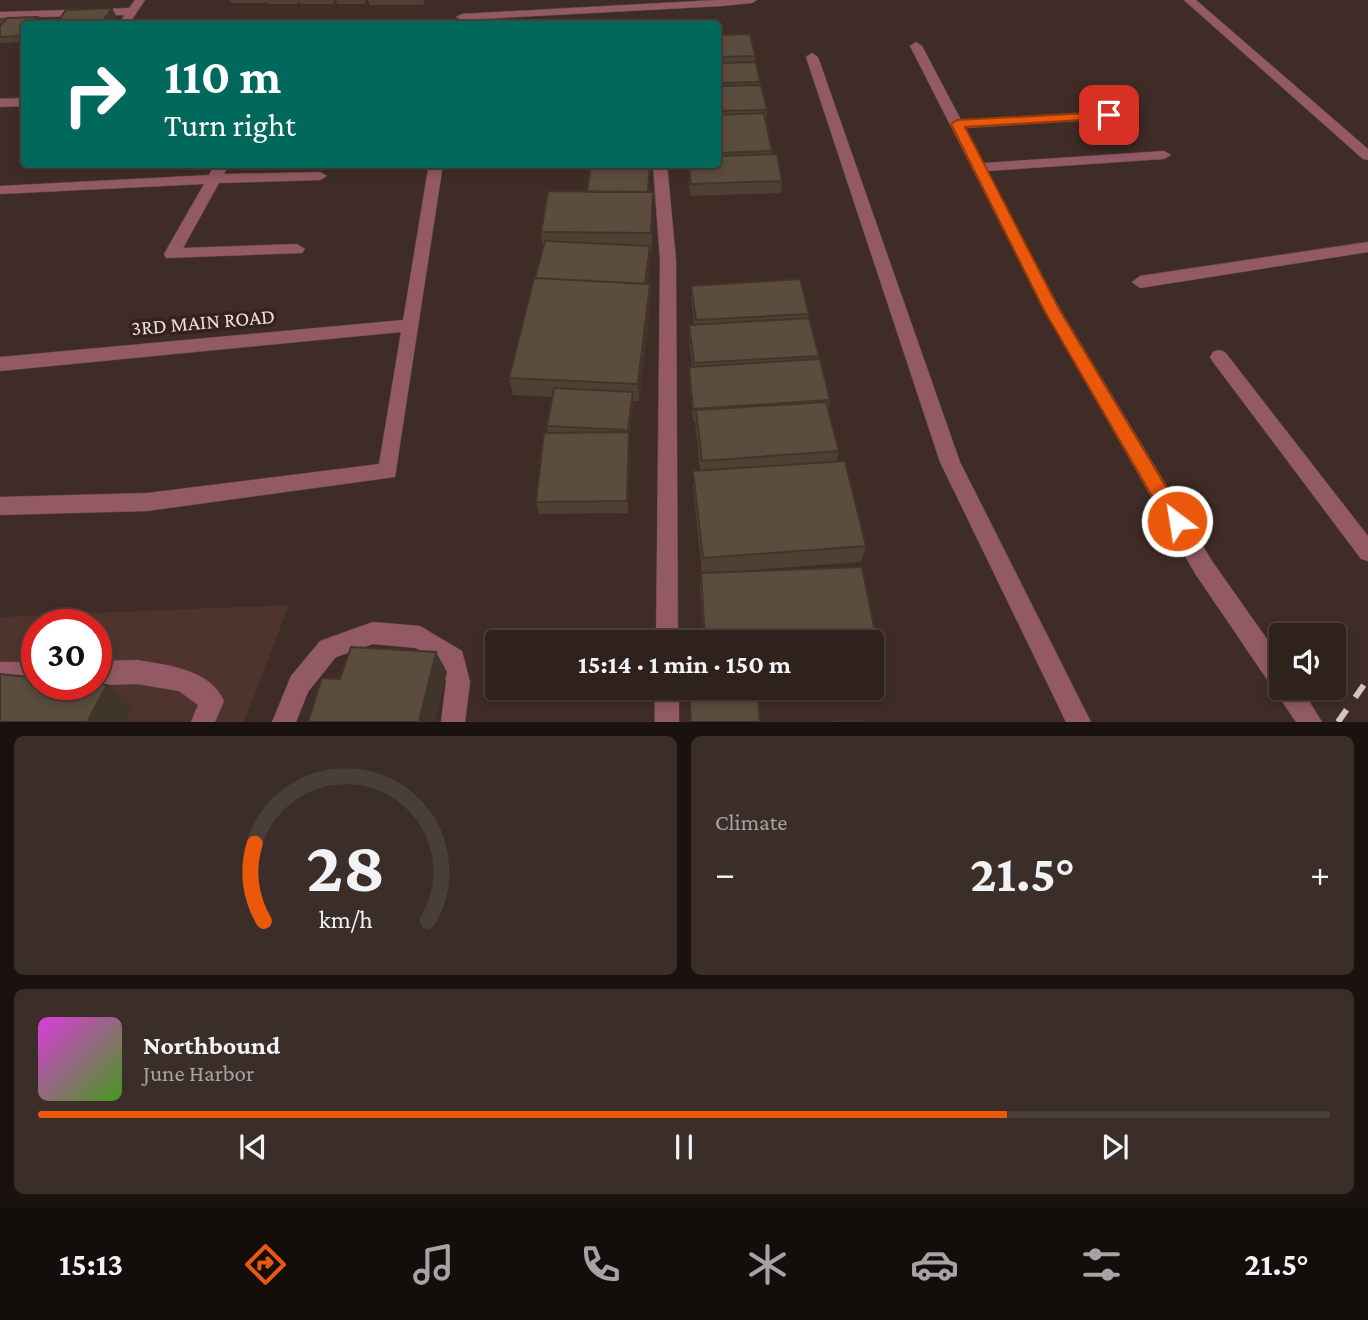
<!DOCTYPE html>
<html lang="en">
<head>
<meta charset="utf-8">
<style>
  :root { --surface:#2f211c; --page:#3b2e29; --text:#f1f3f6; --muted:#a7a3a3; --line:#4a3e3b; --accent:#ea580c }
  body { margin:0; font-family:"Crimson Pro",serif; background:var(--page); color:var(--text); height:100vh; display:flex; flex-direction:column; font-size:26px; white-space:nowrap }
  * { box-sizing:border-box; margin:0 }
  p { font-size:23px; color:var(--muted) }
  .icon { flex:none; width:38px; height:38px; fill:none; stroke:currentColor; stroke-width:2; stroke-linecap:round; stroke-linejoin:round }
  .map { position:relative; height:722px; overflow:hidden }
  .side { display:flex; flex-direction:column; gap:14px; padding:14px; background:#1a120f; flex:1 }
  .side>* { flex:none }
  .banner { position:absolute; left:21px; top:21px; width:700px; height:147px; border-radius:7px; box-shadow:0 4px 10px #0003,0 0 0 2px var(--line); background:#00695c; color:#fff; overflow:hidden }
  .buttons { position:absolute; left:1269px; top:623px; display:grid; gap:14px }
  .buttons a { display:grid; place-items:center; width:77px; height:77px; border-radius:7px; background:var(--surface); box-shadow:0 4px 10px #0003,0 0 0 2px var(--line); font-size:35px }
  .speed { position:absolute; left:21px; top:609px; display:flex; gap:14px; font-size:35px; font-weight:700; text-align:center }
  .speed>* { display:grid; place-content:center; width:91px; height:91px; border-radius:50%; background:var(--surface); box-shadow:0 4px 10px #0003,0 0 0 2px var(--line); line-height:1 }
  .speed .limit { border:10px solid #d22; background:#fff; color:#111 }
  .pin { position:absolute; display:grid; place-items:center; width:60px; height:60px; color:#fff; margin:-30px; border-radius:14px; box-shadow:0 4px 10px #0006 }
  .me { position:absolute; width:77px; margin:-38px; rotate:329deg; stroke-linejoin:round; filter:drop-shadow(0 0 5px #0008) }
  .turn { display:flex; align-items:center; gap:24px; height:147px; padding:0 28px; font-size:32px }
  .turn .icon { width:91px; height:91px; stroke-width:2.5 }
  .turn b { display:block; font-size:49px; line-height:60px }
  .big { font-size:52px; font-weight:700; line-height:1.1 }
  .side .tile { flex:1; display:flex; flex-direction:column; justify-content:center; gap:10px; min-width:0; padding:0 24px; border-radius:10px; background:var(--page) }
  .side .dial { align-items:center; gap:0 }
  .dial svg { height:182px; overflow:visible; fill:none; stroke:var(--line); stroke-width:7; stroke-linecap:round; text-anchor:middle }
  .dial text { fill:var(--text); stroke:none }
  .song { display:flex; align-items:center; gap:21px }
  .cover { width:84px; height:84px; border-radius:10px; background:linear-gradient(135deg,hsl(300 70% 55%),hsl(100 70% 35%)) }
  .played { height:7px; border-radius:4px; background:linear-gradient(90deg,var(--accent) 75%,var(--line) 75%) }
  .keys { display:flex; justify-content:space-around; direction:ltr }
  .heat { display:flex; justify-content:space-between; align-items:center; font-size:38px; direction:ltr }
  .side .tiles { flex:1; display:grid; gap:14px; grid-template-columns:1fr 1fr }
  .tile:last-child { grid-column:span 2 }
  .trip { position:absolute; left:485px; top:630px; width:399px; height:70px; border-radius:7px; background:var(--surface); box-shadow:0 4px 10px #0003,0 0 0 2px var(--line); font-weight:700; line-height:70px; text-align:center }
  .menu { display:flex; height:112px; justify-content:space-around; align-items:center; background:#130d0b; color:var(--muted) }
  .menu .icon { width:49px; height:49px }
  .menu .on { color:var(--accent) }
  .menu b { font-size:32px; color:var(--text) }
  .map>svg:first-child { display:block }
  .built { fill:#4e342d; fill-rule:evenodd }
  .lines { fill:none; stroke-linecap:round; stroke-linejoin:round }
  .lane-casing { stroke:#5b4943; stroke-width:1 }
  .street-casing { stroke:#5b4943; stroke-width:1 }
  .lane { fill:#935964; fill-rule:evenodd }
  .street { fill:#935964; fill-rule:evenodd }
  .rail { stroke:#d2c4c0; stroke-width:6; stroke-dasharray:15 15; stroke-linecap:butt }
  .wall { fill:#4e4134 }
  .shaded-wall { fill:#40352b }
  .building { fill:#5b4c3d; stroke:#40352b; stroke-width:2 }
  .route { fill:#ea580c; stroke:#983908; stroke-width:2 }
  .labels { text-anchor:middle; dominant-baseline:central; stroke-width:7; stroke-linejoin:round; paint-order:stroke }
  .street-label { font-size:21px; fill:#ecdfdb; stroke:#35221c }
</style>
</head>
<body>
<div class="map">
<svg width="1368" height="722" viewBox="0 0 1368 722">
  <rect width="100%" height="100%" fill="#3f2c26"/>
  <!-- built -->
  <path class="built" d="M289,605l-45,117 -244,-1v-104zM37,625h59v59h-59z"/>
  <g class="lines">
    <!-- lane casing -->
    <g class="lane-casing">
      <path id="lane" d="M137,660c30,5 73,9 87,41l-9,21h-24l7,-17 -19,-14 -42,-7 -41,1 -1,-1 1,-23z
        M0,662h37v22h3l-40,2z"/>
    </g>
    <!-- street casing -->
    <g class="street-casing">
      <path id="street" d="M135,0h10l-16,24h-11l7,-9 -125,3v-6l129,-4z
        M716,0h41l-5,3 -30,3 -260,14 -6,-3 6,-3z
        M1184,0h12l172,149v11l-5,-1z
        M916,42l6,4 39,74 148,-9 7,4 -7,4 -144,9 18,35 181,-12 7,4 -7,4 -177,12 73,138 152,252 69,98v29h20l21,34h-26l-100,-147 -152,-265 -134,-264z
        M812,53l6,4 142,405 131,260h-25l-126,-260 -134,-405z
        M24,98v8l-24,1v-8z
        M215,164h14l-5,10 96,-2 7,4 -7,4 -101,3 -36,65 114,-4 8,5 -3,4 -136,5 -2,-4 40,-70 -204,10v-8l209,-11z
        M429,164h14l-48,313 -248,34 -147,4v-18l147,-4 232,-29 22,-132 -401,39v-14l403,-37z
        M653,164h14l9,96 2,382h-22l4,-382z
        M1368,242v10l-228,36 -8,-6 8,-6z
        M1219,350l6,2 143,184v25l-7,-2 -148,-197 -3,-5 3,-5z
        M373,622l47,4 42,25 8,31 -5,40h-24l5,-40 -2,-17 -28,-17 -43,-4 -37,13 -28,35 -12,30h-24l19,-46 29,-35z
        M655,688h24v34h-24z"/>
    </g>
    <!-- lane -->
    <use href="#lane" class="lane"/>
    <!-- street -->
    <use href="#street" class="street"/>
    <!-- rail -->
    <path class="rail" d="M1338,722l30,-43"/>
  </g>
  <!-- wall -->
  <path class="wall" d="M229,0h106l-2,4h-33l-1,-3 -2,3h-30l-1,-3 -1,2h-34z
    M336,0h30l-1,4h-28z
    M368,0h57l-2,5h-53z
    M0,19h3l1,2 37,2 -2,1h-15v18l-24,1z
    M718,35l37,21v6l12,48 -1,12 6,32 10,27 -1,12 -91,3 -2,-32h30z
    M462,164h188l-1,28 5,18 -3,49 -3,25h2l1,17 -12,100h-6l-3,34v9l-2,69 -89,1 -3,-12 12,-69 -1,-7 6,-29 -40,-2 -4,-17 34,-131 -2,-15 46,-40 4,-24 -129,-2z
    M800,279l9,35 -1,4h1l10,38 -1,3h2l10,41 -2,10 11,41 -3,10h9l21,85 -5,16 -151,11 152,-6 20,100 -6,13h-4v-38h-168l-4,-54 1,-15h1l-9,-86v-16l7,-1 -5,-49h-2l-4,-42v-12h3l-3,-29v-13h5l-3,-27v-12z"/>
  <!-- shaded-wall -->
  <path class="shaded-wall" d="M112,8l6,11 -3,5h-14z
    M37,17l4,6 -2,1h-8z
    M650,164v11l-2,31v-12z
    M653,192l1,18 -2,40 -1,-17z
    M650,246l1,13 -5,38 -1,-13z
    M650,284l1,17 -12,100 -1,-17z
    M633,392v12l-3,31v9l-2,69 -1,-12 2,-59 -1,-12z
    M436,652l11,20 -12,50h-16z
    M107,685l26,19 -9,18h-37z"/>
  <!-- building -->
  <path class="building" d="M112,8l-11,16h-45l10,-14z
    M37,17l-6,7h-7v9l-2,3 -22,1v-11l7,-8z
    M750,34l5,22 -37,1v-22z
    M756,62l4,20 -42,1v-20z
    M761,85l6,25 -49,1v-25z
    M764,113l8,38 -54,2v-38z
    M777,154l5,27 -91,3 -3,-20h30v-8z
    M591,164h59l-2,28h-61z
    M548,191l105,1 -2,41 -110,-1z
    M545,241l105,5 -5,38 -110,-6z
    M534,278l116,6 -12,100 -129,-6z
    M800,279l9,35 -113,6 -5,-34z
    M809,318l10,38 -125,7 -5,-38z
    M820,359l10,41 -137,9 -4,-42z
    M554,388l79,4 -5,38 -81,-4z
    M826,402l13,49 -137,10 -6,-51z
    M629,432l-2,69 -91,1 8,-69z
    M845,461l21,85 -163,12 -10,-87z
    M862,567l20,100h-10v-25h-167l-4,-69z
    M351,647l85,5 -17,70h-111l14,-44 18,1z
    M0,674l37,4v6h59l11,1 -20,37h-87z
    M689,688h68l3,34h-69z
    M861,720v2h-31z"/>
  <!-- route -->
  <path class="route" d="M1109,112l4,1v5l-148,9 94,182 124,206 3,6 -3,6 -6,2 -7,-2 -126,-217 -93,-186 6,-4z"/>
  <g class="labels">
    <!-- street labels -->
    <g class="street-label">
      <text transform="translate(203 322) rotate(-5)">3RD MAIN ROAD</text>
    </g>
  </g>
</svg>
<div class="buttons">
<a><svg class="icon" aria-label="sound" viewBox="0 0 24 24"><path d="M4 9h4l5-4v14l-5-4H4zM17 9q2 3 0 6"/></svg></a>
</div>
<div class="speed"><div class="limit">30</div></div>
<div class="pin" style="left:1109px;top:115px;background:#d93025"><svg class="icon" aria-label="arrive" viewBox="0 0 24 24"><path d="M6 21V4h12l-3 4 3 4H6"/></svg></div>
<svg class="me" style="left:1177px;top:521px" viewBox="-20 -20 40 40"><circle r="17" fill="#ea580c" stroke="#fff" stroke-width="3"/><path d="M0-11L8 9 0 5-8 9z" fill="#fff"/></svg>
<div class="trip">15:14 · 1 min · 150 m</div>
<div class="banner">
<div class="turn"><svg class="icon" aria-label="right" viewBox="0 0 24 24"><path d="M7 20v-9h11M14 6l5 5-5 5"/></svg><div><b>110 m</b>Turn right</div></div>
</div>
</div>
<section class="side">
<div class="tiles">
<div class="tile dial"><svg viewBox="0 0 100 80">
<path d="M14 69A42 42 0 1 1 86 69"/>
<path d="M14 69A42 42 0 0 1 10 35" stroke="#ea580c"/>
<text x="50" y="56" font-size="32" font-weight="700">28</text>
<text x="50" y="72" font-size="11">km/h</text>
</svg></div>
<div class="tile"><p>Climate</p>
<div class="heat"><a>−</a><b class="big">21.5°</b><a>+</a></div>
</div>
<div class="tile">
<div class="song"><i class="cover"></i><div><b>Northbound</b><p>June Harbor</p></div></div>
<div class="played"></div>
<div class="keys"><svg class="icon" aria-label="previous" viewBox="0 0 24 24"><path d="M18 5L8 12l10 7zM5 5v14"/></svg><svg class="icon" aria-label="pause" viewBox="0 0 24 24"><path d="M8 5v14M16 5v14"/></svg><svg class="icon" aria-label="next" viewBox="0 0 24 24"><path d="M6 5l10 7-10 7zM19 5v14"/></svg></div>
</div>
</div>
</section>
<nav class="menu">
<b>15:13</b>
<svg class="icon on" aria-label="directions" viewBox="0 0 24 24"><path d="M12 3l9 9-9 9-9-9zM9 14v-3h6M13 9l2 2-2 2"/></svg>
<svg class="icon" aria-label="music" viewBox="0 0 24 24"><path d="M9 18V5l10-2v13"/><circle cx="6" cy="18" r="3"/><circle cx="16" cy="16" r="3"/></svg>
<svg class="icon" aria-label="phone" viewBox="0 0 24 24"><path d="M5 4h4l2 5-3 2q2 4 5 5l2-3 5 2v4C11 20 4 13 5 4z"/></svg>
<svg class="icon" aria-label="climate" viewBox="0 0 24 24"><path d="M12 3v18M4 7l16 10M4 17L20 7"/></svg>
<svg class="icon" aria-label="car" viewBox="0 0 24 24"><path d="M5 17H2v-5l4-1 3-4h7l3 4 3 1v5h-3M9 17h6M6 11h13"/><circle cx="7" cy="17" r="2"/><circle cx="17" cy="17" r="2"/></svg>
<svg class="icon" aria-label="filters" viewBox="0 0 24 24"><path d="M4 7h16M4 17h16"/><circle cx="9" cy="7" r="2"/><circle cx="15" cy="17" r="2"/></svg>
<b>21.5°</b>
</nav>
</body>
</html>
